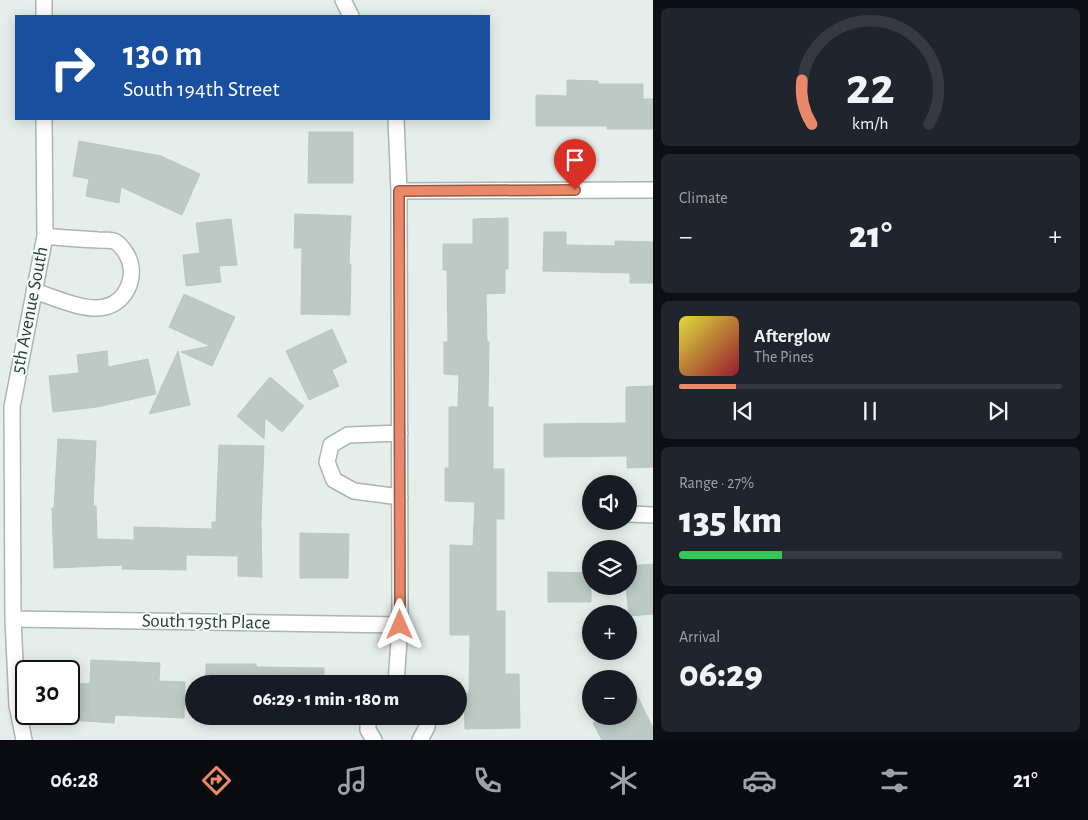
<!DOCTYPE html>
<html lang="en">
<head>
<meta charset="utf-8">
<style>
  :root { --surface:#171b24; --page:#20242c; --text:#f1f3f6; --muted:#9ea1a6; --line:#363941; --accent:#e98969 }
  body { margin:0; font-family:"Alegreya Sans",sans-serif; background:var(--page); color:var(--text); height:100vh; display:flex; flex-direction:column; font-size:19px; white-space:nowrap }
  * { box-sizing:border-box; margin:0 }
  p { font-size:16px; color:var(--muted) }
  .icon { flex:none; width:28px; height:28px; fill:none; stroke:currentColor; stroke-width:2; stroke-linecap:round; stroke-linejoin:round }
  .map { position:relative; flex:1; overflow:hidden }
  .details { display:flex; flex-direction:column; gap:8px; padding:8px; background:#0d0f14; width:435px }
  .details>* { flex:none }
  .hud { position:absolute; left:15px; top:15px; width:475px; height:105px; border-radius:0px; box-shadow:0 2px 12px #0003; background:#1a4fa0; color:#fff; overflow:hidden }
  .buttons { position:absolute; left:582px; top:475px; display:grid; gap:10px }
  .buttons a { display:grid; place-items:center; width:55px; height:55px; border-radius:50%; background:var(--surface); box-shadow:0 2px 12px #0003; font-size:25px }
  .speed { position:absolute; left:15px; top:660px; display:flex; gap:10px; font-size:25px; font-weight:700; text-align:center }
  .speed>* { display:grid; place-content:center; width:65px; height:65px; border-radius:50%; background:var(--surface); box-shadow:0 2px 12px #0003; line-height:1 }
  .speed .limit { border:2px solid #111; border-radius:8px; background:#fff; color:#111 }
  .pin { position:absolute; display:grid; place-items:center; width:42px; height:42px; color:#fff; margin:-51px -21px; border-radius:50% 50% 50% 0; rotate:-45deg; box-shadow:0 0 5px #0007 }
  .pin .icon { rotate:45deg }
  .me { position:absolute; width:55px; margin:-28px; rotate:0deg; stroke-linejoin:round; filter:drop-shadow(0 0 4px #0008) }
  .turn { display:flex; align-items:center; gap:18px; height:105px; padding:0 25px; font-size:22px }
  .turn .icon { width:65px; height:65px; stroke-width:2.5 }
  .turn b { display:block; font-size:35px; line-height:42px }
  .big { font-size:38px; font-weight:800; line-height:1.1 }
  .details .tile { flex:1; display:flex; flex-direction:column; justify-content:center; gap:8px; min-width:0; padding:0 18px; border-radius:8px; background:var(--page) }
  .details .dial { align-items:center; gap:0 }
  .dial svg { height:130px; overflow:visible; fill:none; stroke:var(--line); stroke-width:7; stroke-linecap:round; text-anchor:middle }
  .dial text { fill:var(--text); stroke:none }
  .song { display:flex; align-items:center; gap:15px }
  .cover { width:60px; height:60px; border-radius:8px; background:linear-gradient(135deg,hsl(60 70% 55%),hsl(350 70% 35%)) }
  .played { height:5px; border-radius:2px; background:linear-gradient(90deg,var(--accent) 15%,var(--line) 15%) }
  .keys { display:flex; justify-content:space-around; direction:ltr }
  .heat { display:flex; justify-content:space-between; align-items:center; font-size:28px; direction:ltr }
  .charge { height:8px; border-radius:4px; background:linear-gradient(90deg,#34c759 27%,var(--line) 0) }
  .trip { position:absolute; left:185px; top:675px; width:282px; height:50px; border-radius:25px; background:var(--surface); box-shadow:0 2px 12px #0003; font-weight:800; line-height:50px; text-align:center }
  .menu { display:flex; height:80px; justify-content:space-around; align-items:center; background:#090b0e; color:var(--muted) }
  .menu .icon { width:35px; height:35px }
  .menu .on { color:var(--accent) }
  .menu b { font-size:22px; color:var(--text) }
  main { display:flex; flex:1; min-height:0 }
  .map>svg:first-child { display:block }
  .building { fill:#bcc9c4; stroke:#b9c8c2 }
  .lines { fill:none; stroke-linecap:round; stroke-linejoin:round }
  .minor-casing { stroke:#a9b6b2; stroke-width:18 }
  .minor { stroke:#fff; stroke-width:15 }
  .route-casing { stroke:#975944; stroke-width:12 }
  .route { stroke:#e98969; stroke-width:9 }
  .labels { text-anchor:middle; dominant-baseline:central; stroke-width:4; stroke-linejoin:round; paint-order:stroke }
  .street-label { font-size:19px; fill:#264039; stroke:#f7fbf9 }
</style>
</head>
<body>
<main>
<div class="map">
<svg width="653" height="740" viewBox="0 0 653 740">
  <rect width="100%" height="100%" fill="#e6eeeb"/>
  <!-- building -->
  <path class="building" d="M567,80l31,1v3h45v15h10v30h-46v-3h-71v-31l31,1z
    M309,132h44v51h-45z
    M79,141l82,15 39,18 -18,41 -61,-28 -2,16 -33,-7 3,-17 -16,-3z
    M295,214l56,2 -2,48h2l-1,51 -49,-1 1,-66h-8z
    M508,218v51h-3v24l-19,1 1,48h2l-1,65h5v62h11v50h-8v92h9v63h14l1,54 -55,1 -1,-36h5l1,-58h-20v-90l23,1 2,-44 -30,-1v-33h4v-61h9l1,-32 -15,-1v-32h4l-1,-72h-4v-26h30v-25z
    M231,219l6,46 -18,1 2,16 -35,4 -3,-31 17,-2 -4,-30z
    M544,232h22v13l49,1v-5l38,1v41h-23v-10l-87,-2z
    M184,294l51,23 -23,49 -31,-14 29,-6 -41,-19z
    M332,329l15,33 -15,8 7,16 -30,14 -23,-49z
    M107,351l1,16 40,-8 8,35 -59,13 -44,5 -4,-36 30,-3 -2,-18z
    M178,351l12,54 -41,9z
    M270,377l34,29 -22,26 -17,-14 -1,21 -27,-23z
    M653,386v81l-26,1v-12l-83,1v-33l82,-1v-36z
    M58,439l38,2 -3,65h3l1,33 37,1v-13l78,2v-7h4l3,-77 45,1 -3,76 1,55 -24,-1v-20l-52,-1v15l-64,-1 1,-4 -69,3 -2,-60h2z
    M300,533l49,1 -1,44h-48z
    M653,564v50l-24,2 -3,-30h3v-20z
    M548,572l43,1v29h-43z
    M91,660l69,3 -1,18 26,1 -1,36 -69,-3 -1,8 -45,-3v-37l21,1z
    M206,664h50v3l68,1v16h-118z
    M629,679l24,49v12h-51l-9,-17 13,-7h23z
    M286,716h18v5h-18z"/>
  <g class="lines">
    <!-- minor casing -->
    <g class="minor-casing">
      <path id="minor" d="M44,0v16
        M343,0l8,16
        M396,119l3,72 1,434 -4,59
        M399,191l254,-1
        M34,291c19,6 51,21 71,16 22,-5 33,-32 22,-52 -3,-5 -8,-12 -13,-14 -4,-1 -11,-1 -16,-1 -17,-1 -35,-2 -53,-4
        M400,433l-52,2 -17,10 -4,17 7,18 20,11 46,6
        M629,514l24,1
        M13,619l387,6
        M368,716v14l6,10
        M24,740l-7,-35 -4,-86 -1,-212 33,-171 -1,-117
        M420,740l7,-13v-11"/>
    </g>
    <!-- minor -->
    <use href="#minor" class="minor"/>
  </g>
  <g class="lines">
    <!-- route casing -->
    <g class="route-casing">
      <path id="route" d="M400,625l-1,-434 176,-1"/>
    </g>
    <!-- route -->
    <use href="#route" class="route"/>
  </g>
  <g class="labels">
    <!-- street labels -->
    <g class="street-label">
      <text transform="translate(30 310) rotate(-79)">5th Avenue South</text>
      <text transform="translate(206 622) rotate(1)">South 195th Place</text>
    </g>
  </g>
</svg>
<div class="buttons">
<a><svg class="icon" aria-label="sound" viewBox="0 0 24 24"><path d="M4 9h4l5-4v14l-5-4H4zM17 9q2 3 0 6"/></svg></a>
<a><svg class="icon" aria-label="layers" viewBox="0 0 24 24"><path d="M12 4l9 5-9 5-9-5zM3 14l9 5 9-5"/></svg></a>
<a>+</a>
<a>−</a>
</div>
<div class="speed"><div class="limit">30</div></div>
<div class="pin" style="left:575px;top:190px;background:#d93025"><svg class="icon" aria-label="arrive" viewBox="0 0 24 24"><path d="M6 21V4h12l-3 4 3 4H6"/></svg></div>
<svg class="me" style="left:400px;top:625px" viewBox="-20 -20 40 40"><path d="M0-17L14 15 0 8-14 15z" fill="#e98969" stroke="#fff" stroke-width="4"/></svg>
<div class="trip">06:29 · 1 min · 180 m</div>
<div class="hud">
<div class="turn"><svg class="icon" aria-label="right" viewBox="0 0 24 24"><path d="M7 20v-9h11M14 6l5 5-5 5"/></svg><div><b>130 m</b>South 194th Street</div></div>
</div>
</div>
<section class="details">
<div class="tile dial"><svg viewBox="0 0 100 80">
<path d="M14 69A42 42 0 1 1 86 69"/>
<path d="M14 69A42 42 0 0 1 8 42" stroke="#e98969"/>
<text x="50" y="56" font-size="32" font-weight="700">22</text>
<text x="50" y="72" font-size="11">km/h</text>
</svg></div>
<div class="tile"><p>Climate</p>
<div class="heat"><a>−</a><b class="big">21°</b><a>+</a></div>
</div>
<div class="tile">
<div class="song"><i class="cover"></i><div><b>Afterglow</b><p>The Pines</p></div></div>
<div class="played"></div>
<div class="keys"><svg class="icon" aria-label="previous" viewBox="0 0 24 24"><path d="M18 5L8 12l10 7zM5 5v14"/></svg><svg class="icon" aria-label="pause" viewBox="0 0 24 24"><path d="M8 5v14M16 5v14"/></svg><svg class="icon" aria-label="next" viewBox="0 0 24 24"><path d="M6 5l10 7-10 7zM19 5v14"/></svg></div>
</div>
<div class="tile"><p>Range · 27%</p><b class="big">135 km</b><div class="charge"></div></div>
<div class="tile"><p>Arrival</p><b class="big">06:29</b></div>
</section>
</main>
<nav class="menu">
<b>06:28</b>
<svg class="icon on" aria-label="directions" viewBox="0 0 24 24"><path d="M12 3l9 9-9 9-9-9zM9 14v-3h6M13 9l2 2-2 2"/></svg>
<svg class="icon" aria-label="music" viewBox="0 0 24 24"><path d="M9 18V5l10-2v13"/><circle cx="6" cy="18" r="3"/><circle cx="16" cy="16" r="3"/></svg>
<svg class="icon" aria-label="phone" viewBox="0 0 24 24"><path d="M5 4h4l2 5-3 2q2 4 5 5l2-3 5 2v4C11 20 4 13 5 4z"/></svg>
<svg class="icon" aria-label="climate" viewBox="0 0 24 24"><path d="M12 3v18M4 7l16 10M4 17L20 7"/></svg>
<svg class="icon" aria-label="car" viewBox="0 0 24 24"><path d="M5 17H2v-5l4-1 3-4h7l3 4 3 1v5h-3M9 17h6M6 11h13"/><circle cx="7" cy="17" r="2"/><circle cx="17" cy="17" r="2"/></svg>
<svg class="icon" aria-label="filters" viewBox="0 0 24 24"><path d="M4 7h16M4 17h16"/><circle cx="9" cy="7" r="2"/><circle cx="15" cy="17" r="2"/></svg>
<b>21°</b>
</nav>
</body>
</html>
